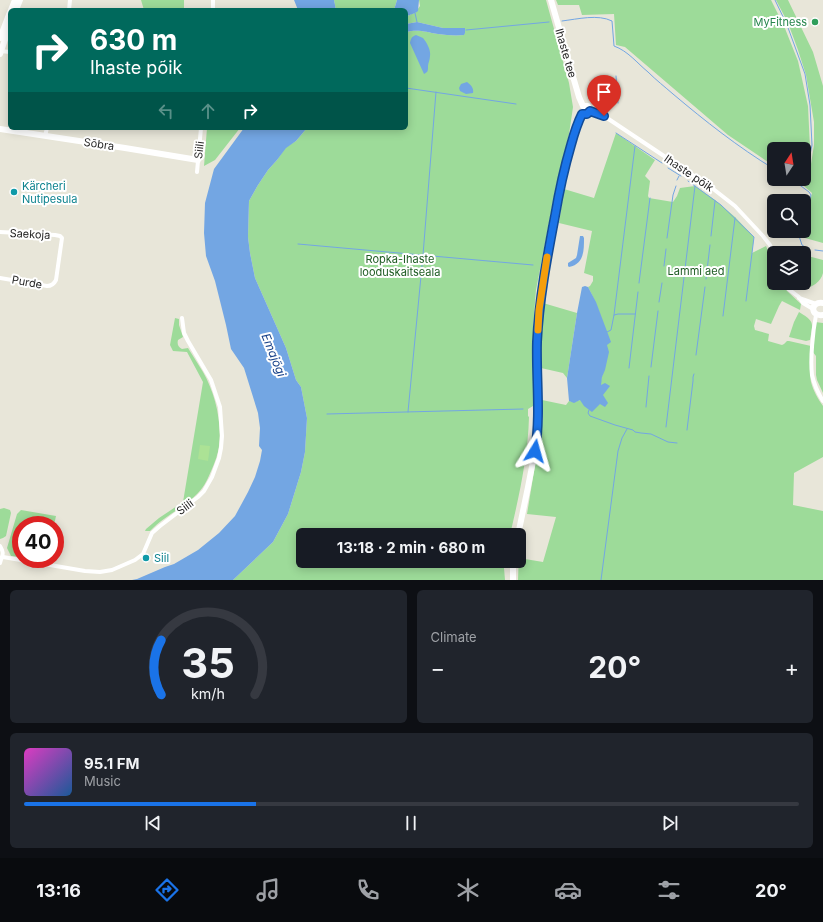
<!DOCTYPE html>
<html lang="en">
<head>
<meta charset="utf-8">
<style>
  :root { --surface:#171b24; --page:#20242c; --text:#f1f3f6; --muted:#9ea1a6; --line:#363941; --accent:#1a73e8 }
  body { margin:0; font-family:Inter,sans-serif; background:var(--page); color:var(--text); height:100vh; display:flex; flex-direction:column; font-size:15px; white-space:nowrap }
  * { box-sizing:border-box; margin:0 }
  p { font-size:13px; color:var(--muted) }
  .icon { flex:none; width:22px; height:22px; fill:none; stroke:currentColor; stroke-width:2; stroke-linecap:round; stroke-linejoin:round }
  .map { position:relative; height:580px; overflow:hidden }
  .panel { display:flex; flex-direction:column; gap:10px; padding:10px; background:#0d0f14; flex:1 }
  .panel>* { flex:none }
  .top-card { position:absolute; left:8px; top:8px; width:400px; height:122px; border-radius:6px; box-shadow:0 2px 10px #0003; background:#00695c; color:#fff; overflow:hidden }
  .needle { width:26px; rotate:12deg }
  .controls { position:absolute; left:767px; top:142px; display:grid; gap:8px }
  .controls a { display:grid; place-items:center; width:44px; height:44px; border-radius:6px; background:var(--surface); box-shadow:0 2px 10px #0003; font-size:20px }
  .speed { position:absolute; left:12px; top:516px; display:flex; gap:8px; font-size:20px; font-weight:700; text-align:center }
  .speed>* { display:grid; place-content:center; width:52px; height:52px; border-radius:50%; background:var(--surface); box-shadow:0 2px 10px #0003; line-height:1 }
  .speed .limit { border:6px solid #d22; background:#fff; color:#111 }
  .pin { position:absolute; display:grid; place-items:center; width:34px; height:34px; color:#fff; margin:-41px -17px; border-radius:50% 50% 50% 0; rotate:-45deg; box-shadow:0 0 4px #0007 }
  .pin .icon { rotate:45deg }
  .me { position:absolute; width:44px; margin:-22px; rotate:8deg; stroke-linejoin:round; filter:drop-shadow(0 0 3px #0008) }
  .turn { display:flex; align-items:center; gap:14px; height:84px; padding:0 16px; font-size:18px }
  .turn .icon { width:52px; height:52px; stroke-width:2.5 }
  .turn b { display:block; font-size:28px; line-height:34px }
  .lanes { display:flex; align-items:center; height:38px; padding:0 16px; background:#0003; justify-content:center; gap:20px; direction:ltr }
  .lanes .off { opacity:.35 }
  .big { font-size:30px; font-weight:700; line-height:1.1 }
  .panel .tile { flex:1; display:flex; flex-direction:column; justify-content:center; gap:6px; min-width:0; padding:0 14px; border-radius:6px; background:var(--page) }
  .panel .dial { align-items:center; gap:0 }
  .dial svg { height:104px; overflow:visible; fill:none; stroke:var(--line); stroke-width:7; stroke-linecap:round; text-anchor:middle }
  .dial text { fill:var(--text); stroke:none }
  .song { display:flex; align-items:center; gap:12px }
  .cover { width:48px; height:48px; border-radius:6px; background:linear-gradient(135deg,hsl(310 70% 55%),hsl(210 70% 35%)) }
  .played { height:4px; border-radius:2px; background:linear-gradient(90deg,var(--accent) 30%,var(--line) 30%) }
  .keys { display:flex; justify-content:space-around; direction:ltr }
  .heat { display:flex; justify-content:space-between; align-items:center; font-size:22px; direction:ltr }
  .panel .tiles { flex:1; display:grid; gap:10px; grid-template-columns:1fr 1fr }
  .tile:last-child { grid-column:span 2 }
  .trip { position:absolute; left:296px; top:528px; width:230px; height:40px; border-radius:6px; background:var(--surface); box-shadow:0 2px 10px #0003; font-weight:700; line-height:40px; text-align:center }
  .tab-bar { display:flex; height:64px; justify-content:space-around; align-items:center; background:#090b0e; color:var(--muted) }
  .tab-bar .icon { width:28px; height:28px }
  .tab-bar .on { color:var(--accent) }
  .tab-bar b { font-size:18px; color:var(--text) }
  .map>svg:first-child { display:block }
  .green { fill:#9ddb99 }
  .pitch { fill:#ace295 }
  .water { fill:#73a6e3 }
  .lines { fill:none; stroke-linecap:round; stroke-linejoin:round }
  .stream { stroke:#73a6e3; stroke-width:1 }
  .street { stroke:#fff; stroke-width:4 }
  .secondary { stroke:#fff; stroke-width:6 }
  .route-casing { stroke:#114b97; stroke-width:10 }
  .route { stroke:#1a73e8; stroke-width:7 }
  .slow { stroke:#f59e0b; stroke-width:7 }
  .leisure-dot { fill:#2e9e5b; stroke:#fff; stroke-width:1.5 }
  .culture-dot { fill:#0f9aa8; stroke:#fff; stroke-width:1.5 }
  .labels { text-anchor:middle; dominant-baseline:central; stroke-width:4; stroke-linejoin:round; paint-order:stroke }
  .leisure-label { font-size:11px; fill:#27864d; stroke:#fff; text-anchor:end }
  .street-label { font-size:11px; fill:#272727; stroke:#fff }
  .culture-label { font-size:11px; fill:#0d838f; stroke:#fff; text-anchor:start }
  .park-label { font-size:11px; fill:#1e5c23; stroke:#fff }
  .water-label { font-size:12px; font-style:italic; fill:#18428a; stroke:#fff }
</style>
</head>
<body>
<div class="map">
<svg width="823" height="580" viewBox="0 0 823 580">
  <rect width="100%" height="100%" fill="#e8e6d9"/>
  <!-- green -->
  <path class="green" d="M141,0h43v10h-40z
    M334,0h63l-3,10h-58z
    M419,0h127l23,83 4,24 -1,7 -3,20 -13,52 -20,104 -3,38v78l-5,3v7l1,1c-1,40 -10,79 -19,118h-207v26h202l-1,7 1,12h-272l40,-38 15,-28 13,-42 4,-20 2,-34 -6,-31 -5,-7 -10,-32 -31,-70 -5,-25 -2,-16 1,-36 9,-16 10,-15 9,-10 9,-13 10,-6 11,-13h99v-96c13,-3 19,0 32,2 8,1 17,2 26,1l1,-7h-22l-26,-6 -11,2v-7l5,-3 4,-1 5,-7z
    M556,0h215l13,26 14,35 10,45 2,42 -6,20v-19h-30v17l-46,-31 -103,-88 -9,-2 -2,-31 -32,1 -3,-10h-21z
    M776,0h12l25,52 10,34v157l-18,-5 -2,-5 9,-40 -8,-7 7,-22 3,-19v-23l-8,-47 -8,-25 -10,-27z
    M207,128h33l-25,32 -11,6z
    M616,133l39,27 -10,16 5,5 -2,15 1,2 24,4 4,-6 3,-8 15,-2 20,14 20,17 19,20 -2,16 14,-7 8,18v19h8l5,8 14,13 -1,6 -18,-9 -3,5 -8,18 -15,-5 -2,7 1,4 14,4 -1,7 14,4 2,-1 3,-3h2l22,5c0,11 -2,25 0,36 2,8 7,17 12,24v51l-29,16 -1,32 30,6v69h-305l1,-26 6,5 18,3 13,-45 -29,-3 16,-97 -1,-17 24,5 3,-4 5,1 6,-2 23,-5c0,-3 -2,-6 -2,-9 -1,-9 4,-16 5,-25 3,-26 -6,-51 -18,-74l2,-1 3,-5v-5l-9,-3 8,-42 -33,-8 5,-34 30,9z
    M804,255l19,5c0,4 0,9 0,13 -2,9 -11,14 -19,16l-10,-6h10z
    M543,303l34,10 -10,65 -4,-5 -22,-5 -1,-28z
    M799,312c16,10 14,10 11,28l-4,1 -17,-4 5,-15z
    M175,318l4,1v6l4,12 -5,3c-1,4 0,7 4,9l6,-1c5,8 10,16 15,24 12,21 19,49 16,74 -1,8 -4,16 -7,23 -4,9 -7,17 -14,24 -14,15 -34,23 -48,38h-5l1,-2 13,-11 24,-16 20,-120 -16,-30 -14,-1 -3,-6z
    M815,322l8,1v70l-6,-13 -1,-5v-19l-4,-5z
    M4,508l6,2 1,3 -5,23 -3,2 -3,1v-30z
    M21,510l35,6 -2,9h-33v32l-10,-1 -4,-8 10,-34z"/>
  <!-- pitch -->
  <path class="pitch" d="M200,445l10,1 -2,15 -10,-2z"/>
  <!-- water -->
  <path class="water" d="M294,0h40l2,10h-38z
    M397,0h22l-1,11c-3,3 -8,3 -12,6v-7h-12z
    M417,22l26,6h22v5l-1,2c-9,1 -18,0 -26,-1 -13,-2 -19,-5 -32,-2v-8z
    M416,35l7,3c4,5 8,12 7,18 0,4 -2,7 -2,10 0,5 0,6 -4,8l-14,-31c1,-4 1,-6 6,-8z
    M467,82c4,3 7,6 6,11l-7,1 -6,-3 -1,-3 2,-4z
    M244,128h63l-11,13 -10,7 -9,12 -9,10 -10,15 -9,16 -1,36 2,16 5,25 31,70 10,32 5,7 6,31 -2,34 -4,20 -13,42 -15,28 -40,38h-101l5,-1 28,-12 9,-3 24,-14 21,-17 16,-17 13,-24 7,-15 5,-16 2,-11 -3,-4 1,-18 -2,-15 -14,-45 -13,-19 -5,-24 -11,-44 -9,-25 -2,-23 1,-30 9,-34z
    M580,236h3l1,2c0,13 0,26 -15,29l-1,-1v-3l8,-5 1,-3z
    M585,286l3,1 8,15 15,40 -4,3 2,7 -4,18 -3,7 -1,8 4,-2 5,3 -7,9 5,8 -3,4 -5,-3 -8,8 -8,-6 -4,-6 -6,3 -5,-2 -2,-23 10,-65 5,-26z"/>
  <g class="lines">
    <!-- stream -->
    <path class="stream" d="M775,0l12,25 18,49 5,31 2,40 -4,19 -4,13
      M415,13l2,9
      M562,21c16,-2 36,-7 50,0l2,25c14,5 23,17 34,26 8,8 17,15 25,22 32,27 65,53 101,75
      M466,30l83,-8
      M616,76l2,27
      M406,88l110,16
      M616,133l46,30
      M668,168l13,8
      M790,179l11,7
      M804,179l-3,7 8,6 2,3 -7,24
      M677,180l2,-4
      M688,181l33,24 33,32 -8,64
      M801,231l-2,5 3,9 3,2 4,1
      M711,236l4,-35
      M667,238l6,-43 3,-9
      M298,244l235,21
      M815,250l8,1
      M664,266l2,-17
      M706,279l4,-34
      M639,283l11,-85
      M659,302l3,-19
      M614,315l21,-169
      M723,316l12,-98
      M607,332l4,-2 3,-15 4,-1h17
      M696,355l9,-68
      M651,367l7,-56
      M629,368l9,-76
      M646,407l3,-31
      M589,410l-1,3 2,3 25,9 18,5 2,2 6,1 10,1 17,8 9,1
      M408,412l15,-157 13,-163
      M327,414l196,-5
      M666,427l29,-241
      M687,430l6,-49v-4l1,-3
      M601,580l17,-129 4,-13 5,-9"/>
    <!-- street -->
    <path class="street" d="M69,10l1,-10
      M213,10v-10
      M0,51l10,1
      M589,111l15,5 108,72 23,18 28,30 7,9 4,9
      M45,136l2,-8
      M197,172l4,-44
      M0,232l55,3 5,1 2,2 -6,42c-2,4 -4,6 -9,6l-47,-8
      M784,283l3,5 12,9 4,6 10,6
      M799,298l17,6
      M816,315c-3,16 -6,44 -4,60 2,9 6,18 11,26
      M0,546c5,8 2,9 0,17
      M3,557l82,14 15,1 12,-2 23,-10 8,-6 9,-21 8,-7 38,-29 6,-6 8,-14 7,-19 2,-10 1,-12 -2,-29 -9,-27 -23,-39 -4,-8 -2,-15"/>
    <!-- secondary -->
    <path class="secondary" d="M551,0l23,80 5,17 4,9
      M11,10l4,-10
      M16,10l4,-10
      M0,38l10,-26
      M0,54l10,-29
      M582,114h5l2,-3 -1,-5h-5
      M0,129l125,19 73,12
      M823,303c-13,-2 -13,14 0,12
      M518,535l10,-48 9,-46 2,-29 -2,-41 1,-43 1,-18 6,-39 20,-106 12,-41 5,-10
      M513,561v19"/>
  </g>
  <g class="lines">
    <!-- route casing -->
    <g class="route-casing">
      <path id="route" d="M535,451c6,-36 1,-72 2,-109 2,-42 10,-84 18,-126 4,-24 9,-47 16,-71 3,-11 6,-21 11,-31h5l3,-3 14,5"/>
    </g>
    <!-- route -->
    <use href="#route" class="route"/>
    <!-- slow -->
    <path class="slow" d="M538,330l1,-20 8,-53"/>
  </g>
  <!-- markers -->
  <circle class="leisure-dot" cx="815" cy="22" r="4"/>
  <g class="culture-dot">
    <circle cx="14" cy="192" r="4"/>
    <circle cx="146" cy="558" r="4"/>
  </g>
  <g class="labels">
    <!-- leisure labels -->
    <g class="leisure-label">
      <text x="807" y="22">MyFitness</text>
    </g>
    <!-- street labels -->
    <g class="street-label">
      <text transform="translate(566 53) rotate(74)">Ihaste tee</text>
      <text transform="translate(99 144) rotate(8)">Sõbra</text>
      <text transform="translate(199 150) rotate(-84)">Siili</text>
      <text transform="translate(689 173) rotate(34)">Ihaste põik</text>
      <text transform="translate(30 234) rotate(3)">Saekoja</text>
      <text transform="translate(27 282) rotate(10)">Purde</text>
      <text transform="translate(185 507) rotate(-37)">Siili</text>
    </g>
    <!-- culture labels -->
    <g class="culture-label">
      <text x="22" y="186">Kärcheri<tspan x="22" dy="13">Nutipesula</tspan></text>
      <text x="154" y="558">Siil</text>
    </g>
    <!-- park labels -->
    <g class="park-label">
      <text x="400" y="259">Ropka-Ihaste<tspan x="400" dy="13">looduskaitseala</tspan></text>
      <text x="696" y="271">Lammi aed</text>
    </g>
    <!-- water labels -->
    <g class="water-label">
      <text transform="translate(274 355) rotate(68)">Emajõgi</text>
    </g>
  </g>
</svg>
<div class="controls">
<a><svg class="needle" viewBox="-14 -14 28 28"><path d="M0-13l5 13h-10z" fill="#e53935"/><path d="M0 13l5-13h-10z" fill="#9ea1a6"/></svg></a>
<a><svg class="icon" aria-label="search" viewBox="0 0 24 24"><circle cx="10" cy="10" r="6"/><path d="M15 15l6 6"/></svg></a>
<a><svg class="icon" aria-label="layers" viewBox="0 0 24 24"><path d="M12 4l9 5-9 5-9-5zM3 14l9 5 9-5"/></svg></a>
</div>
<div class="speed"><div class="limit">40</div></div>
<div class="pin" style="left:604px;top:116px;background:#d93025"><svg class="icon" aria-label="arrive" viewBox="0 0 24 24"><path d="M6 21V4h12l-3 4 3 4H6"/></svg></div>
<svg class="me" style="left:535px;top:451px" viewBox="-20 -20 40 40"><path d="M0-17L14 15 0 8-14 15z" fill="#1a73e8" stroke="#fff" stroke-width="4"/></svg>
<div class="trip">13:18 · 2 min · 680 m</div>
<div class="top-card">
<div class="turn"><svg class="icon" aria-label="right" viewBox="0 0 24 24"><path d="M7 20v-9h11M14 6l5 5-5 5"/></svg><div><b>630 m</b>Ihaste põik</div></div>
<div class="lanes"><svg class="icon off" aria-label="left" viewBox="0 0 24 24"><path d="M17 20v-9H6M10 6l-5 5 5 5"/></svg><svg class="icon off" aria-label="ahead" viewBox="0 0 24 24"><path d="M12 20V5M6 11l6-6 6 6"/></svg><svg class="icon" aria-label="right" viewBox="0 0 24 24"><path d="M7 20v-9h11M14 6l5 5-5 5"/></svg></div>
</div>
</div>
<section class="panel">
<div class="tiles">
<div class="tile dial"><svg viewBox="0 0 100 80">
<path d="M14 69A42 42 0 1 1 86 69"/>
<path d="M14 69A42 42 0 0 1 14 27" stroke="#1a73e8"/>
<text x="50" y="56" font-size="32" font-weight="700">35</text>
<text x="50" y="72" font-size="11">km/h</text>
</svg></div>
<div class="tile"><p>Climate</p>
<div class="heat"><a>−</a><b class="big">20°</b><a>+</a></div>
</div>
<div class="tile">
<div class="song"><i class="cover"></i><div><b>95.1 FM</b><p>Music</p></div></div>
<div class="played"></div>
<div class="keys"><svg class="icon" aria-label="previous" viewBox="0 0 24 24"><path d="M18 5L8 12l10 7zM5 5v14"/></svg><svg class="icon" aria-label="pause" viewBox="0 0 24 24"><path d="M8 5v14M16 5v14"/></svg><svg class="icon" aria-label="next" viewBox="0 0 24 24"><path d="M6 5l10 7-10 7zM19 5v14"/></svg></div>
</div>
</div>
</section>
<nav class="tab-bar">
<b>13:16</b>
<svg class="icon on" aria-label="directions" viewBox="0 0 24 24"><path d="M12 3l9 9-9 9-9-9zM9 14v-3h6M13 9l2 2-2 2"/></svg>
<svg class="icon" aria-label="music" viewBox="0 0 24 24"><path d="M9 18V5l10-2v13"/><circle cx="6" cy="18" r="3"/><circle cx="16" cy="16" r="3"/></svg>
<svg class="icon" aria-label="phone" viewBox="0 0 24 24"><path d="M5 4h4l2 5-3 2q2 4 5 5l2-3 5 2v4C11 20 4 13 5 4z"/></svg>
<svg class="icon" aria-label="climate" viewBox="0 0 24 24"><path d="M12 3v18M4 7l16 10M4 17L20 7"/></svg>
<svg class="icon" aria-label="car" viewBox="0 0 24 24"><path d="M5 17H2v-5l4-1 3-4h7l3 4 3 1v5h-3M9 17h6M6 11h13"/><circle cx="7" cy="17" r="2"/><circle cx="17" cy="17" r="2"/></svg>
<svg class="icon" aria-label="filters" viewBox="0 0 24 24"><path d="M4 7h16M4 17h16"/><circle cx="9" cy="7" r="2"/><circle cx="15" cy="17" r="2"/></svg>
<b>20°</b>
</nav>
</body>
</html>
